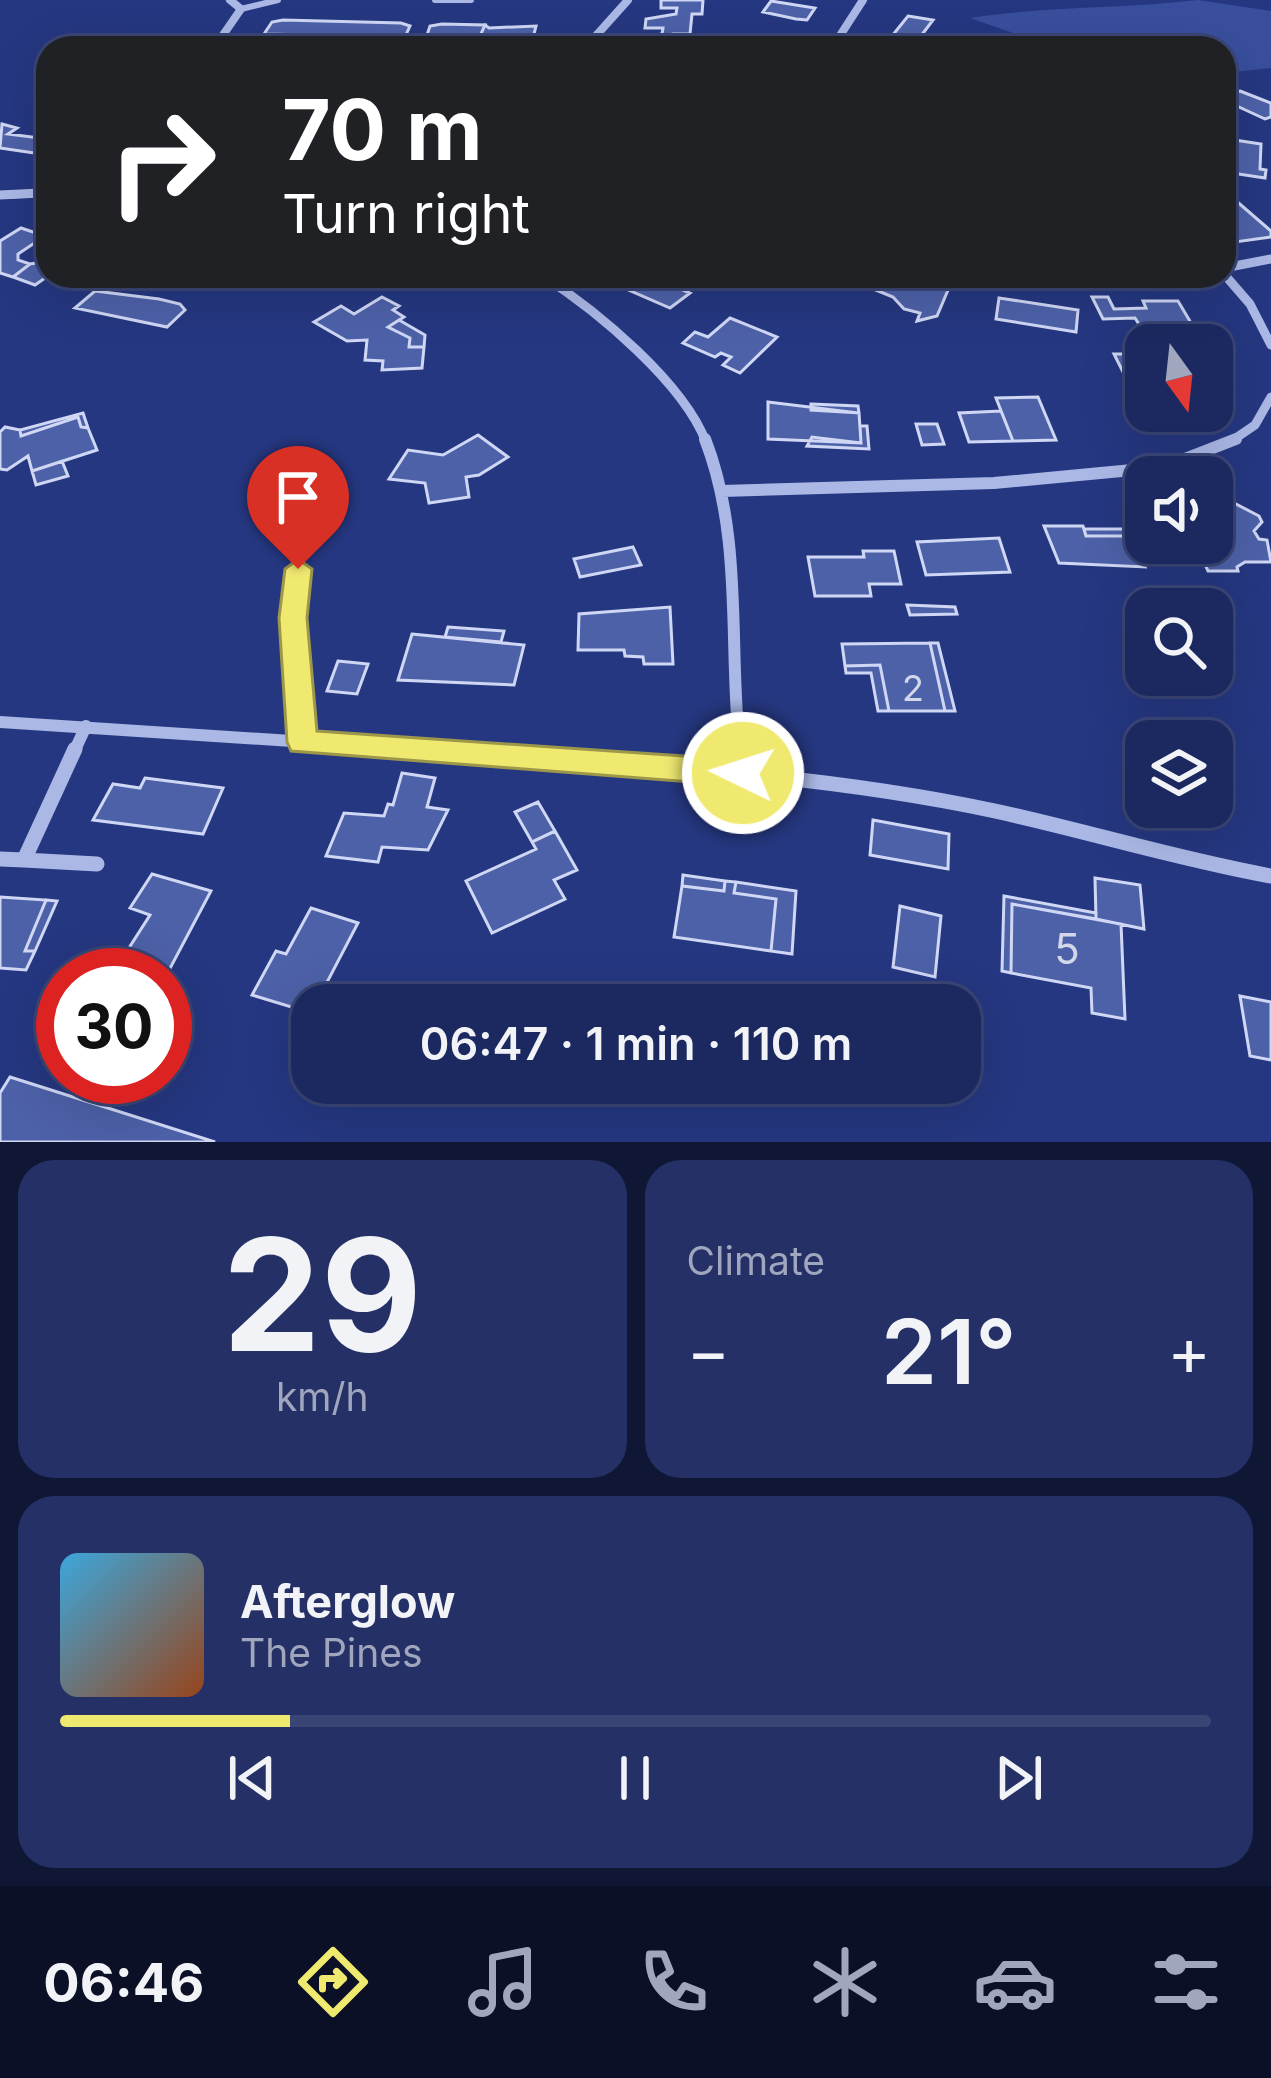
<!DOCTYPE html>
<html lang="en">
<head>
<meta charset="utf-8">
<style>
  :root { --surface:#1c2960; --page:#253166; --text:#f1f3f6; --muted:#a0a6bd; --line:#3a4575; --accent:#f0e970 }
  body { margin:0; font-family:Inter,sans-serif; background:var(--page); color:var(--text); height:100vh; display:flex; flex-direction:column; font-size:45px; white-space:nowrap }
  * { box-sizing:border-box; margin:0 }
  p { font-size:39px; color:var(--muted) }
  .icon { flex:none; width:66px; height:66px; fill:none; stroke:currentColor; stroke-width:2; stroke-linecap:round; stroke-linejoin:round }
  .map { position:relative; height:1142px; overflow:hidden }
  .drawer { display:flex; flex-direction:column; gap:18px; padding:18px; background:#0f1735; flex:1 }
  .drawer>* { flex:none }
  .hud { position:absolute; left:36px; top:36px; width:1200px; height:252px; border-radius:36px; box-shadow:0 12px 48px #0002,0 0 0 3px var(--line); background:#202124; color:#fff; overflow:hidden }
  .needle { width:78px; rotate:165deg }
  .controls { position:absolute; left:1125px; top:324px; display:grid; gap:24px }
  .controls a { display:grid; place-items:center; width:108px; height:108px; border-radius:24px; background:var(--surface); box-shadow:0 12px 48px #0002,0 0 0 3px var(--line); font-size:60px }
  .speed { position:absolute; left:36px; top:948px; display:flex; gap:24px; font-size:60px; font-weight:700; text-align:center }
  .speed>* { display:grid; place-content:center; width:156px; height:156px; border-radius:50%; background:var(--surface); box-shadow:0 12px 48px #0002,0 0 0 3px var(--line); line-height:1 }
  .speed .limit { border:18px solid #d22; background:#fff; color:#111 }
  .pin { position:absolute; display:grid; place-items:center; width:102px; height:102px; color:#fff; margin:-123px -51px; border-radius:50% 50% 50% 0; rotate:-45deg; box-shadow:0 0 12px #0007 }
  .pin .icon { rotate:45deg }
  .me { position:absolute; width:132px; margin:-66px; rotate:274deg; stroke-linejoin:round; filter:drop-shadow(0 0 9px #0008) }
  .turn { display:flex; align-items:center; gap:42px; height:252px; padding:0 48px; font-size:54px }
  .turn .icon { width:156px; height:156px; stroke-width:2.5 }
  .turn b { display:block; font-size:84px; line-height:102px }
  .big { font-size:90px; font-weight:600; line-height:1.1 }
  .drawer .widget { flex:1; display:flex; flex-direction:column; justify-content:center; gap:18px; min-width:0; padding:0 42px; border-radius:36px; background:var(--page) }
  .drawer .dial { align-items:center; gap:0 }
  .dial b { font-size:156px; line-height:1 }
  .song { display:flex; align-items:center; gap:36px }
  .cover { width:144px; height:144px; border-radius:18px; background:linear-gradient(135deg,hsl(200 70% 55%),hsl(20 70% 35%)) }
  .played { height:12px; border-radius:6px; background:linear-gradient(90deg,var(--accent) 20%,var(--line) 20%) }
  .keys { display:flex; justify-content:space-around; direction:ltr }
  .heat { display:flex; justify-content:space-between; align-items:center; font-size:66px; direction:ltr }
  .drawer .tiles { flex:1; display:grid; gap:18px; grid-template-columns:1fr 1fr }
  .widget:last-child { grid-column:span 2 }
  .trip { position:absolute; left:291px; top:984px; width:690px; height:120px; border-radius:36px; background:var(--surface); box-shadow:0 12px 48px #0002,0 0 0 3px var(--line); font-weight:600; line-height:120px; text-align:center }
  .dock { display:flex; height:192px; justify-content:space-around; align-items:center; background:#0b1026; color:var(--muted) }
  .dock .icon { width:84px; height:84px }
  .dock .active { color:var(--accent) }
  .dock b { font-size:54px; color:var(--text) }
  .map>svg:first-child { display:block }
  .green { fill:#394f9d }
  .building { fill:#4d61a8; stroke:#cfd7f5; stroke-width:3 }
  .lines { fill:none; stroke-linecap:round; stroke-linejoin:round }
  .service-far1 { stroke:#abb8e6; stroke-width:6 }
  .service { stroke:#abb8e6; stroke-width:9 }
  .minor-far3 { stroke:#abb8e6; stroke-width:8 }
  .minor-far2 { stroke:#abb8e6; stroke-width:9 }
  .minor-far1 { stroke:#abb8e6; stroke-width:12 }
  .minor { stroke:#abb8e6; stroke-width:15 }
  .route { fill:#f0e970; stroke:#9c9749; stroke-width:3 }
  .labels { text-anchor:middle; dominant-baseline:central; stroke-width:12; stroke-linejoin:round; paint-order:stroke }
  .number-label { font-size:36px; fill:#d2d8e9 }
  .near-number-label { font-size:42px; fill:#d2d8e9 }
</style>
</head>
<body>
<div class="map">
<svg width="1271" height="1142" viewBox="0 0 1271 1142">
  <rect width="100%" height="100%" fill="#253780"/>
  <!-- green -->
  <path class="green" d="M1198,0l73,11v57l-47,5v-25h-168l-86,-30c76,-12 152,-9 228,-18z"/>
  <!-- building -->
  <path class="building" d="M661,0h42l-1,14h-10l-2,20h-17l-2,14h-43l1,-9 33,-5 1,-6h-18l1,-9 30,-5 1,-6h-16z
    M771,1l44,7 -8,12 -11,-1 -33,-7z
    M908,16l25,4 -15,20 -26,-4z
    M283,20l118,3 9,3 -5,11 -141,-3 8,-12z
    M442,24l43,1 -5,11 -54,2 4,-12z
    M485,25l4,3 47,-2 -3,12 -48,1 -5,-3z
    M1240,91l31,12v14l-6,2 -41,-19v-4z
    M2,124l15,4 -9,6 40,5v16l-48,-7z
    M1228,139l33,5 -1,25 6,1 -1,8 -40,-6z
    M1234,199l37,32v6l-36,5 -9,-9 7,-1 -9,-9v-23z
    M21,228l24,8 -27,18v6l12,4 -17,13 -13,-4v-32z
    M42,262l6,14 -13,9 -22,-8 17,-13z
    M625,276h25l40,17 -20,15 -55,-24z
    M886,277l62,13 -11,26 -20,5 3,-8 -16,-4 -11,-12 -22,-9 12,-3z
    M95,291l64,8 21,5 5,6 -18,17 -92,-19z
    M382,297l17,9 -6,4 11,7 -16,10 22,11 -1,9h15l-2,21 -40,2 1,-9 -18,-1 2,-20 -20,1 -33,-19 27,-16 13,8z
    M1092,297h16l6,12 32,-1 -3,-7h35l16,27 -52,1 -7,-11 -32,1z
    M999,298l79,12 -2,22 -80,-13z
    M730,318l47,19 -37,36 -17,-8 8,-8 -10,-4 -6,4 -32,-14 12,-11 13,5z
    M399,320l26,15 -1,12h-15l1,-9 -22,-11z
    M1114,354h32v54h-5z
    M1038,397l18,43 -43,1 -17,-43z
    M768,402l91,11 2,30 -93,-4z
    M811,404l47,2 1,7 -48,-3z
    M1001,411l12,30 -44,1 -10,-29z
    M83,413l5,15 -7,-1 -3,-10 -57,19 -1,-6z
    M78,417l3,10 7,1 9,22 -65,21 -4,-15 -21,14 -7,-1v-37l5,-5 15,3 1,6z
    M916,424h21l7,20 -22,1z
    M860,426h7l2,23 -62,-3 5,-9 49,6z
    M478,435l30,22 -29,18 -13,2 3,20 -40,6 -4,-20 -36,-4 19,-29 35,5z
    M62,461l6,15 -32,9 -4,-14z
    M1216,503h18l25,13 3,6 -8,9 5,8 8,1 4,22h-26l-8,5 1,4h-30l-13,-28h17v-31h9z
    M1044,526h39l3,10h46l13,31 -86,-4z
    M1084,529h45l3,7h-46z
    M999,538l11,34 -84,3 -9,-33z
    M633,547l8,18 -61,12 -6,-18z
    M863,551h31l7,33h-32l2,12h-56l-7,-39h56z
    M907,605l48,2 2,7 -47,1z
    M670,607l3,57h-29l-1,-7 -18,-1 -1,-6h-46l1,-36z
    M448,627l56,4 -3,11 -56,-5z
    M412,634l112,11 -10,40 -116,-5z
    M930,643l15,68h-56l-9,-46 -35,1 -3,-22z
    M930,643h8l17,68h-10z
    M338,661l30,3 -11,30 -30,-3z
    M880,665l9,46h-11l-7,-38h-25l-1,-7z
    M402,773l33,5 -8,29 21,3 -20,40 -46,-3 -4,15 -52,-6 18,-43 40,3 4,-12 5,1z
    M145,778l78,10 -20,46 -110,-14 20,-36 27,4z
    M538,802l17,29 -23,11 -17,-30z
    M873,820l76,14 -1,35 -78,-14z
    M555,831l22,39 -23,10 11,19 -73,34 -26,-52 70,-32 -4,-7z
    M152,874l59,17 -45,85 -46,-14 30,-47 -20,-7z
    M683,875l42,6 -1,10 -42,-5z
    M1095,878l45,7 4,44 -48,-10z
    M725,881l11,1 -2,11 42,6 -5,52 -97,-14 8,-51 42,5z
    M736,882l60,9 -4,63 -21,-3 5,-52 -42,-6z
    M1004,896l92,17v6l-84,-15 -1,69 -9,-2z
    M0,897l46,3 -21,51h10l-9,19 -26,-2z
    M46,900l11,1 -22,50h-10z
    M1012,904l109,20 4,95 -33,-6 -1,-25 -80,-15z
    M900,906l41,10 -6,61 -42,-10z
    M311,908l47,15 -47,90 -59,-18 24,-44 10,3z
    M1240,996l31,6v58l-21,-4z
    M10,1077l205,65h-215v-49z"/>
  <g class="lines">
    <!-- service-far1 -->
    <path class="service-far1" d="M435,0h36
      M241,9l37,-9"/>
    <!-- service -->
    <path class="service" d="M298,569l-5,49 9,124"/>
    <!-- minor-far3 -->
    <path class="minor-far3" d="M214,48l27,-39 -11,-9
      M231,48h18
      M585,48l43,-48
      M832,48l31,-48
      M0,195l48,-2"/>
    <!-- minor-far2 -->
    <path class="minor-far2" d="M0,195l40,-2
      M1224,268l47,-9
      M1224,274l26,30 21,41
      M543,276c54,35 140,106 163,166
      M1230,442l25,-17 16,-28"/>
    <!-- minor-far1 -->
    <path class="minor-far1" d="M705,439c39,100 23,209 35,313
      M722,491l272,-8 170,-16 72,-28
      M0,722l459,30
      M74,752l12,-26"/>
    <!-- minor -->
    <path class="minor" d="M75,749l-51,111 73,4
      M421,749c191,15 386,22 574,62 92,20 182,48 276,65
      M740,749l3,24
      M0,859l24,1"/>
  </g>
  <!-- route -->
  <path class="route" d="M298,559l14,10 -5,49 10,113 426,29 11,4 5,9 -5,10 -11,3 -452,-35 -4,-9 -8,-124 6,-49z"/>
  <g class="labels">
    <!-- number labels -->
    <g class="number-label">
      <text x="913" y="688">2</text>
    </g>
    <!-- near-number labels -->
    <g class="near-number-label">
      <text x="1067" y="948">5</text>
    </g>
  </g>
</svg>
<div class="controls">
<a><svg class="needle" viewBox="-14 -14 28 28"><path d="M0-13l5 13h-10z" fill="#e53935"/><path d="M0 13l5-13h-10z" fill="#a0a6bd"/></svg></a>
<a><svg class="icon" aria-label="sound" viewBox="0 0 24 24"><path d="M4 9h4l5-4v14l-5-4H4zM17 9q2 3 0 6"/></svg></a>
<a><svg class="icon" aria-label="search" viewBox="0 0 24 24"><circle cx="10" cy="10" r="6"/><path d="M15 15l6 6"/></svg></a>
<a><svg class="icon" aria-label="layers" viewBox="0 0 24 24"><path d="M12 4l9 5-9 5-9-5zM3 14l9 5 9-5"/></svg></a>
</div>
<div class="speed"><div class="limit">30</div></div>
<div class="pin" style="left:298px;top:569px;background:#d93025"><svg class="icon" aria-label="arrive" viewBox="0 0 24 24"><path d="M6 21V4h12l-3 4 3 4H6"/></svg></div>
<svg class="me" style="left:743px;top:773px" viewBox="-20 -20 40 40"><circle r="17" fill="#f0e970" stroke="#fff" stroke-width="3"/><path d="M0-11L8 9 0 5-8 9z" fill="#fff"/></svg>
<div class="trip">06:47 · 1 min · 110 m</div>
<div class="hud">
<div class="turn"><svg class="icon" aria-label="right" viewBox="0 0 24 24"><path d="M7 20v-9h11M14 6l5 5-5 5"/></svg><div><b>70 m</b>Turn right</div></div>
</div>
</div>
<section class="drawer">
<div class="tiles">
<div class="widget dial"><b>29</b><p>km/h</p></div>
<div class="widget"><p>Climate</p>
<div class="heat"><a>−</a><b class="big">21°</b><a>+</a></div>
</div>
<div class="widget">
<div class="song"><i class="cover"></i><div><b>Afterglow</b><p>The Pines</p></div></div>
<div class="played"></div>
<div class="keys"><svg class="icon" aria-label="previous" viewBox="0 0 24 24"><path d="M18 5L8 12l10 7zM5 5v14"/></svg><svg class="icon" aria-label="pause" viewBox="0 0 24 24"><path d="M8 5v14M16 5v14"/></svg><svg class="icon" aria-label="next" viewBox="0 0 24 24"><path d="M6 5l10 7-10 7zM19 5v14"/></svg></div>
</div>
</div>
</section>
<nav class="dock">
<b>06:46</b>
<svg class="icon active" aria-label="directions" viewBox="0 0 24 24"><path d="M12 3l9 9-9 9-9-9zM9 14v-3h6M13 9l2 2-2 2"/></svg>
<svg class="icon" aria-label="music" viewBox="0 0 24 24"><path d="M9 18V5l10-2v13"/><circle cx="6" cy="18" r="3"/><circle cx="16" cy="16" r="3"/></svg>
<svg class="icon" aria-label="phone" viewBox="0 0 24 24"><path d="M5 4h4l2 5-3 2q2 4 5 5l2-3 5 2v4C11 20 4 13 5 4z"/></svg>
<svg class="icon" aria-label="climate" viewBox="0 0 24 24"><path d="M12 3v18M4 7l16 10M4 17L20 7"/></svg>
<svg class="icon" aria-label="car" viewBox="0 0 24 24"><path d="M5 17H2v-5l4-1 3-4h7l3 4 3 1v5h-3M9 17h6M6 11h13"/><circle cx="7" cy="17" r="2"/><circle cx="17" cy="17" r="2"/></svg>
<svg class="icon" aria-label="filters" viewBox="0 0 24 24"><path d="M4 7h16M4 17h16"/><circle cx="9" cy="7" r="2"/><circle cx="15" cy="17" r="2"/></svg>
</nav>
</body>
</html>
